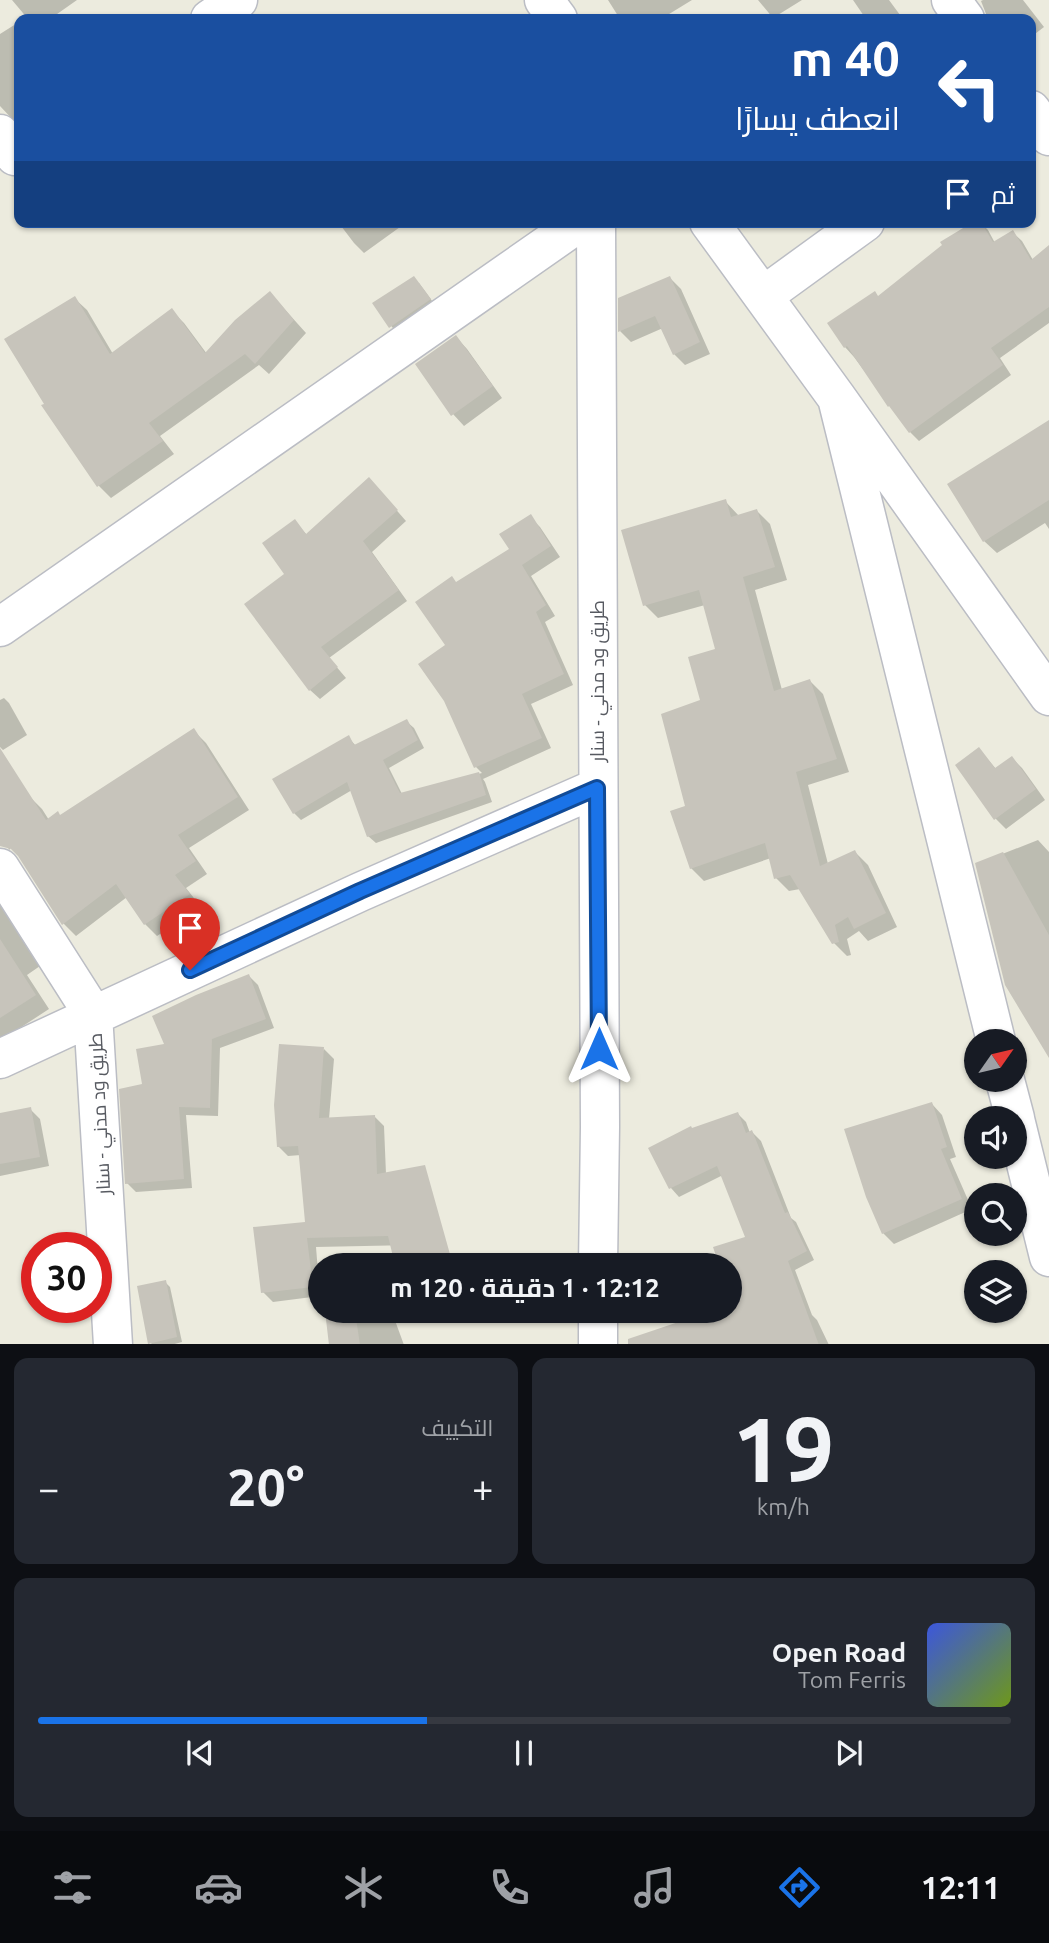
<!DOCTYPE html>
<html lang="ar">
<head>
<meta charset="utf-8">
<style>
  :root { --surface:#171b24; --page:#242831; --text:#f1f3f6; --muted:#9ea1a6; --line:#363941; --accent:#1a73e8 }
  body { margin:0; font-family:Ubuntu,Cairo,sans-serif; background:var(--page); color:var(--text); direction:rtl; height:100vh; display:flex; flex-direction:column; font-size:26px; white-space:nowrap }
  * { box-sizing:border-box; margin:0 }
  p { font-size:23px; color:var(--muted) }
  .icon { flex:none; width:38px; height:38px; fill:none; stroke:currentColor; stroke-width:2; stroke-linecap:round; stroke-linejoin:round }
  .map { position:relative; height:1344px; overflow:hidden; direction:ltr }
  .panel { display:flex; flex-direction:column; gap:14px; padding:14px; background:#0d0f14; flex:1 }
  .panel>* { flex:none }
  .banner { position:absolute; left:14px; top:14px; width:1022px; height:214px; border-radius:14px; box-shadow:0 2px 5px #0004; direction:rtl; background:#1a4fa0; color:#fff; overflow:hidden }
  .needle { width:46px; rotate:56deg }
  .tools { position:absolute; left:964px; top:1029px; display:grid; gap:14px }
  .tools a { display:grid; place-items:center; width:63px; height:63px; border-radius:50%; background:var(--surface); box-shadow:0 2px 5px #0004; font-size:35px }
  .speed { position:absolute; left:21px; top:1232px; display:flex; gap:14px; font-size:35px; font-weight:700; text-align:center }
  .speed>* { display:grid; place-content:center; width:91px; height:91px; border-radius:50%; background:var(--surface); box-shadow:0 2px 5px #0004; line-height:1 }
  .speed .limit { border:10px solid #d22; background:#fff; color:#111 }
  .pin { position:absolute; display:grid; place-items:center; width:60px; height:60px; color:#fff; margin:-72px -30px; border-radius:50% 50% 50% 0; rotate:-45deg; box-shadow:0 0 7px #0007 }
  .pin .icon { rotate:45deg }
  .me { position:absolute; width:77px; margin:-38px; rotate:0deg; stroke-linejoin:round; filter:drop-shadow(0 0 5px #0008) }
  .turn { display:flex; align-items:center; gap:24px; height:147px; padding:0 21px; font-size:32px }
  .turn .icon { width:91px; height:91px; stroke-width:2.5 }
  .turn b { display:block; font-size:49px; line-height:60px }
  .then { display:flex; align-items:center; height:66px; padding:0 21px; background:#0003; gap:14px; font-size:26px }
  .big { font-size:52px; font-weight:700; line-height:1.1 }
  .panel .tile { flex:1; display:flex; flex-direction:column; justify-content:center; gap:10px; min-width:0; padding:0 24px; border-radius:14px; background:var(--page) }
  .panel .dial { align-items:center; gap:0 }
  .dial b { font-size:91px; line-height:1 }
  .song { display:flex; align-items:center; gap:21px }
  .cover { width:84px; height:84px; border-radius:10px; background:linear-gradient(135deg,hsl(230 70% 55%),hsl(80 70% 35%)) }
  .played { height:7px; border-radius:4px; background:linear-gradient(90deg,var(--accent) 40%,var(--line) 40%) }
  .keys { display:flex; justify-content:space-around; direction:ltr }
  .heat { display:flex; justify-content:space-between; align-items:center; font-size:38px; direction:ltr }
  .panel .tiles { flex:1; display:grid; gap:14px; grid-template-columns:1fr 1fr }
  .tile:last-child { grid-column:span 2 }
  .trip { position:absolute; left:308px; top:1253px; width:434px; height:70px; border-radius:35px; background:var(--surface); box-shadow:0 2px 5px #0004; font-weight:700; line-height:70px; text-align:center; direction:rtl }
  .menu { display:flex; height:112px; justify-content:space-around; align-items:center; background:#090b0e; color:var(--muted) }
  .menu .icon { width:49px; height:49px }
  .menu .on { color:var(--accent) }
  .menu b { font-size:32px; color:var(--text) }
  .map>svg:first-child { display:block }
  .shadow { fill:#0003 }
  .building { fill:#c7c4bb }
  .lines { fill:none; stroke-linecap:round; stroke-linejoin:round }
  .minor-casing { stroke:#bbbdc4; stroke-width:41 }
  .minor { stroke:#fff; stroke-width:38 }
  .route-casing { stroke:#114b97; stroke-width:18 }
  .route { stroke:#1a73e8; stroke-width:12 }
  .labels { text-anchor:middle; dominant-baseline:central; stroke-width:5; stroke-linejoin:round; paint-order:stroke }
  .street-label { font-size:19px; fill:#575a61; stroke:#fff }
</style>
</head>
<body>
<div class="map">
<svg width="1049" height="1345" viewBox="0 0 1049 1345">
  <rect width="100%" height="100%" fill="#ecebde"/>
  <!-- shadow -->
  <path class="shadow" d="M12,0h65l-27,19h-22z
    M608,0h84l-31,19h-41z
    M758,0h44l-29,18z
    M853,0h36l14,19h-37z
    M983,0h40l21,27 -13,10v-18h-43l-7,-18z
    M19,22v96l-5,3 -14,-15v-72z
    M338,222h69l-43,31 -10,-10z
    M980,222l8,8 7,13 17,-11 10,9 11,19 16,-13v76l-49,35 11,17 -92,66 -9,-9 -56,-75 -9,-10 34,-49z
    M670,278l11,11 29,65 -25,11 -11,-11 -11,-26 -32,14 -11,-11z
    M419,283l16,22 -39,27 -22,-28z
    M270,293l36,40 -37,41 -10,-9 -99,71 14,18 -63,44 -12,-12 -53,-82 28,-106 13,12 26,44 59,-43 12,12 23,31z
    M456,337l11,12 35,49 -38,28 -11,-12z
    M1049,435v94l-4,-6 -48,30 -13,-12z
    M378,489l28,32 -34,31 35,49 -78,57 17,20 -26,21 -10,-9 -23,-116 7,-53 13,14z
    M725,501l14,15 18,-5 13,13 17,56 -32,10 27,100 28,-9 13,13 26,78 -41,13 20,79 27,-12 13,13 29,62 -29,14 -9,-10 -12,8 4,16 -4,1 -13,-13 -34,-54 -11,2 -13,-13 -5,-20 -67,23 -13,-13 -4,-61 15,-106 16,-50 -13,-46 -47,13 -13,-13z
    M530,517l10,10 20,30 -29,19 24,40 -10,6 28,63 -42,19 20,44 -68,31 2,3 7,20 -116,41 -8,-7 -16,-46 -51,30 -7,-7 54,-76 8,9 50,-25 8,7 10,20 -35,20 13,26 80,-21 -6,-6 -31,-67 3,-54 9,-62 54,-34z
    M4,698l5,5 18,32 -24,15 -3,-3v-47z
    M194,731l12,12 43,67 -60,38 18,26 -21,14 15,19 -44,29 -12,-12 -18,-27 -51,39 -12,-12 -39,-61 -15,-17v4l-4,-4 -6,-10v-18l30,-21 12,12 7,11 11,-3z
    M979,749l17,20 16,-11 10,10 23,32 -39,29 -10,-10 -39,-54z
    M1038,840l11,12v203l-72,-191z
    M0,903l40,63 -13,9 22,34 -49,32z
    M249,976l9,9 16,43 -54,20 -2,68 -32,-1 6,73 -56,4 -9,-9 17,-98z
    M324,1049l10,10 -5,60 45,-3 10,10 2,48 27,71 -97,2 4,49 -47,6 -10,-10 44,-69 -6,-68 -13,1 -10,-10z
    M932,1104l10,11 14,42 -6,2 22,50 -78,35 -11,-11z
    M30,1109l10,10 9,47 -49,10v-61z
    M738,1114l8,8 4,11 2,-1 9,9 30,77 5,4 18,38 -19,10 17,45 5,5 12,25h-162l19,-24 -4,-10h48v-46h-9l-6,-17 33,-10 -25,-63 -44,22 -8,-9 -20,-39 41,-19z
    M165,1282l5,5 12,55 -11,3h-20z
    M337,1311h52l4,4 11,30h-73l-4,-33z"/>
  <!-- building -->
  <path class="building" d="M973,222h8l12,20 20,-12 18,30 18,-15v62l-58,41 12,17 -94,68 -20,-27 -1,1 -41,-61 -3,2 -17,-25 48,-32 3,5 64,-51 -2,-3z
    M414,276l17,23 -42,29 -17,-25z
    M670,276l30,66 -27,13 -18,-39 -37,16v-34z
    M270,291l24,29 -39,44 -10,-10 -96,69 14,18 -66,46 -56,-82 3,-1 -40,-65 71,-43 35,58 62,-46 33,45 30,-33z
    M456,335l37,51 -42,30 -36,-52z
    M1049,420v80l-66,42 -36,-58z
    M369,477l29,33 -35,31 36,49 -78,57 17,20 -29,24 -65,-87 40,-30 -22,-31 33,-24 11,15z
    M726,499l5,18 26,-8 18,58 -32,10 31,114 36,-12 27,80 -41,13 24,94 35,-16 31,63 -32,16 -6,-12 -13,8 4,17 -7,2 -42,-69 -16,4 -9,-36 -75,26 -20,-58 15,-5 -24,-92 39,-14 -12,-43 27,-8 -16,-59 -56,16 -22,-76z
    M531,514l20,32 -29,19 24,40 -10,7 28,62 -42,20 20,44 -68,30 -30,-67 -26,-37 27,-19 -30,-43 37,-26 4,6 53,-33 -10,-15z
    M407,719l11,21 -35,20 17,33 79,-21 7,23 -119,42 -20,-55 -54,32 -21,-35 77,-44 5,10z
    M194,728l44,69 -60,38 18,26 -21,14 15,19 -46,31 -28,-41 -54,41 -44,-69 -7,-7 -11,-3v-98l46,72 12,-9 2,4z
    M979,747l16,21 17,-12 24,33 -42,31 -39,-55z
    M1003,852l46,83v123l-44,-73 -30,-122z
    M0,939l36,56 -36,23z
    M249,974l17,45 -54,20 -2,69 -31,-1 5,72 -59,5 -6,-95 23,-5 -6,-35 28,-5 -12,-28 44,-21z
    M279,1044l45,3 -5,71 56,-3 2,59 48,-9 28,100h-58l-7,-29 -81,2 6,49 -52,6 -8,-66 52,-5 -7,-76 -21,1 -3,-42z
    M932,1102l15,45 -6,2 21,50 -80,35 -16,-37 -22,-68z
    M31,1107l9,50 -40,7v-51z
    M738,1112l8,21 6,-3 33,83 3,-1 19,39 -19,10 31,84h-191v-6l83,-28h19v-7l2,-1 -2,-6v-32h-11l-6,-18 32,-10 -28,-71 -48,23 -21,-41 43,-22 1,2z
    M166,1280l11,57 -29,7 -11,-58z
    M325,1311h30l5,34h-31z"/>
  <g class="lines">
    <!-- minor casing -->
    <g class="minor-casing">
      <path id="minor" d="M544,0l14,19
        M951,0l14,19
        M210,19l28,-19
        M1031,110l18,26
        M0,134l15,22
        M596,222l4,905 -2,138
        M709,222l128,176 212,298
        M763,296l102,-74
        M837,398l159,643
        M0,627l580,-405
        M0,868l93,146 20,331
        M0,1059l360,-167 237,-104
        M1005,1080l10,38
        M1015,1119l34,138
        M598,1345v-34"/>
    </g>
    <!-- minor -->
    <use href="#minor" class="minor"/>
  </g>
  <g class="lines">
    <!-- route casing -->
    <g class="route-casing">
      <path id="route" d="M190,970l170,-79 237,-103 2,261"/>
    </g>
    <!-- route -->
    <use href="#route" class="route"/>
  </g>
  <g class="labels">
    <!-- street labels -->
    <g class="street-label">
      <text transform="translate(597 681) rotate(-90)">طريق ود مدني - سنار</text>
      <text transform="translate(99 1114) rotate(-93)">طريق ود مدني - سنار</text>
    </g>
  </g>
</svg>
<div class="tools">
<a><svg class="needle" viewBox="-14 -14 28 28"><path d="M0-13l5 13h-10z" fill="#e53935"/><path d="M0 13l5-13h-10z" fill="#9ea1a6"/></svg></a>
<a><svg class="icon" aria-label="sound" viewBox="0 0 24 24"><path d="M4 9h4l5-4v14l-5-4H4zM17 9q2 3 0 6"/></svg></a>
<a><svg class="icon" aria-label="search" viewBox="0 0 24 24"><circle cx="10" cy="10" r="6"/><path d="M15 15l6 6"/></svg></a>
<a><svg class="icon" aria-label="layers" viewBox="0 0 24 24"><path d="M12 4l9 5-9 5-9-5zM3 14l9 5 9-5"/></svg></a>
</div>
<div class="speed"><div class="limit">30</div></div>
<div class="pin" style="left:190px;top:970px;background:#d93025"><svg class="icon" aria-label="arrive" viewBox="0 0 24 24"><path d="M6 21V4h12l-3 4 3 4H6"/></svg></div>
<svg class="me" style="left:599px;top:1049px" viewBox="-20 -20 40 40"><path d="M0-17L14 15 0 8-14 15z" fill="#1a73e8" stroke="#fff" stroke-width="4"/></svg>
<div class="trip">12:12 · 1 دقيقة · 120 m</div>
<div class="banner">
<div class="turn"><svg class="icon" aria-label="left" viewBox="0 0 24 24"><path d="M17 20v-9H6M10 6l-5 5 5 5"/></svg><div><b>40 m</b>انعطف يسارًا</div></div>
<div class="then">ثم<svg class="icon" aria-label="arrive" viewBox="0 0 24 24"><path d="M6 21V4h12l-3 4 3 4H6"/></svg></div>
</div>
</div>
<section class="panel">
<div class="tiles">
<div class="tile dial"><b>19</b><p>km/h</p></div>
<div class="tile"><p>التكييف</p>
<div class="heat"><a>−</a><b class="big">20°</b><a>+</a></div>
</div>
<div class="tile">
<div class="song"><i class="cover"></i><div><b>Open Road</b><p>Tom Ferris</p></div></div>
<div class="played"></div>
<div class="keys"><svg class="icon" aria-label="previous" viewBox="0 0 24 24"><path d="M18 5L8 12l10 7zM5 5v14"/></svg><svg class="icon" aria-label="pause" viewBox="0 0 24 24"><path d="M8 5v14M16 5v14"/></svg><svg class="icon" aria-label="next" viewBox="0 0 24 24"><path d="M6 5l10 7-10 7zM19 5v14"/></svg></div>
</div>
</div>
</section>
<nav class="menu">
<b>12:11</b>
<svg class="icon on" aria-label="directions" viewBox="0 0 24 24"><path d="M12 3l9 9-9 9-9-9zM9 14v-3h6M13 9l2 2-2 2"/></svg>
<svg class="icon" aria-label="music" viewBox="0 0 24 24"><path d="M9 18V5l10-2v13"/><circle cx="6" cy="18" r="3"/><circle cx="16" cy="16" r="3"/></svg>
<svg class="icon" aria-label="phone" viewBox="0 0 24 24"><path d="M5 4h4l2 5-3 2q2 4 5 5l2-3 5 2v4C11 20 4 13 5 4z"/></svg>
<svg class="icon" aria-label="climate" viewBox="0 0 24 24"><path d="M12 3v18M4 7l16 10M4 17L20 7"/></svg>
<svg class="icon" aria-label="car" viewBox="0 0 24 24"><path d="M5 17H2v-5l4-1 3-4h7l3 4 3 1v5h-3M9 17h6M6 11h13"/><circle cx="7" cy="17" r="2"/><circle cx="17" cy="17" r="2"/></svg>
<svg class="icon" aria-label="filters" viewBox="0 0 24 24"><path d="M4 7h16M4 17h16"/><circle cx="9" cy="7" r="2"/><circle cx="15" cy="17" r="2"/></svg>
</nav>
</body>
</html>
